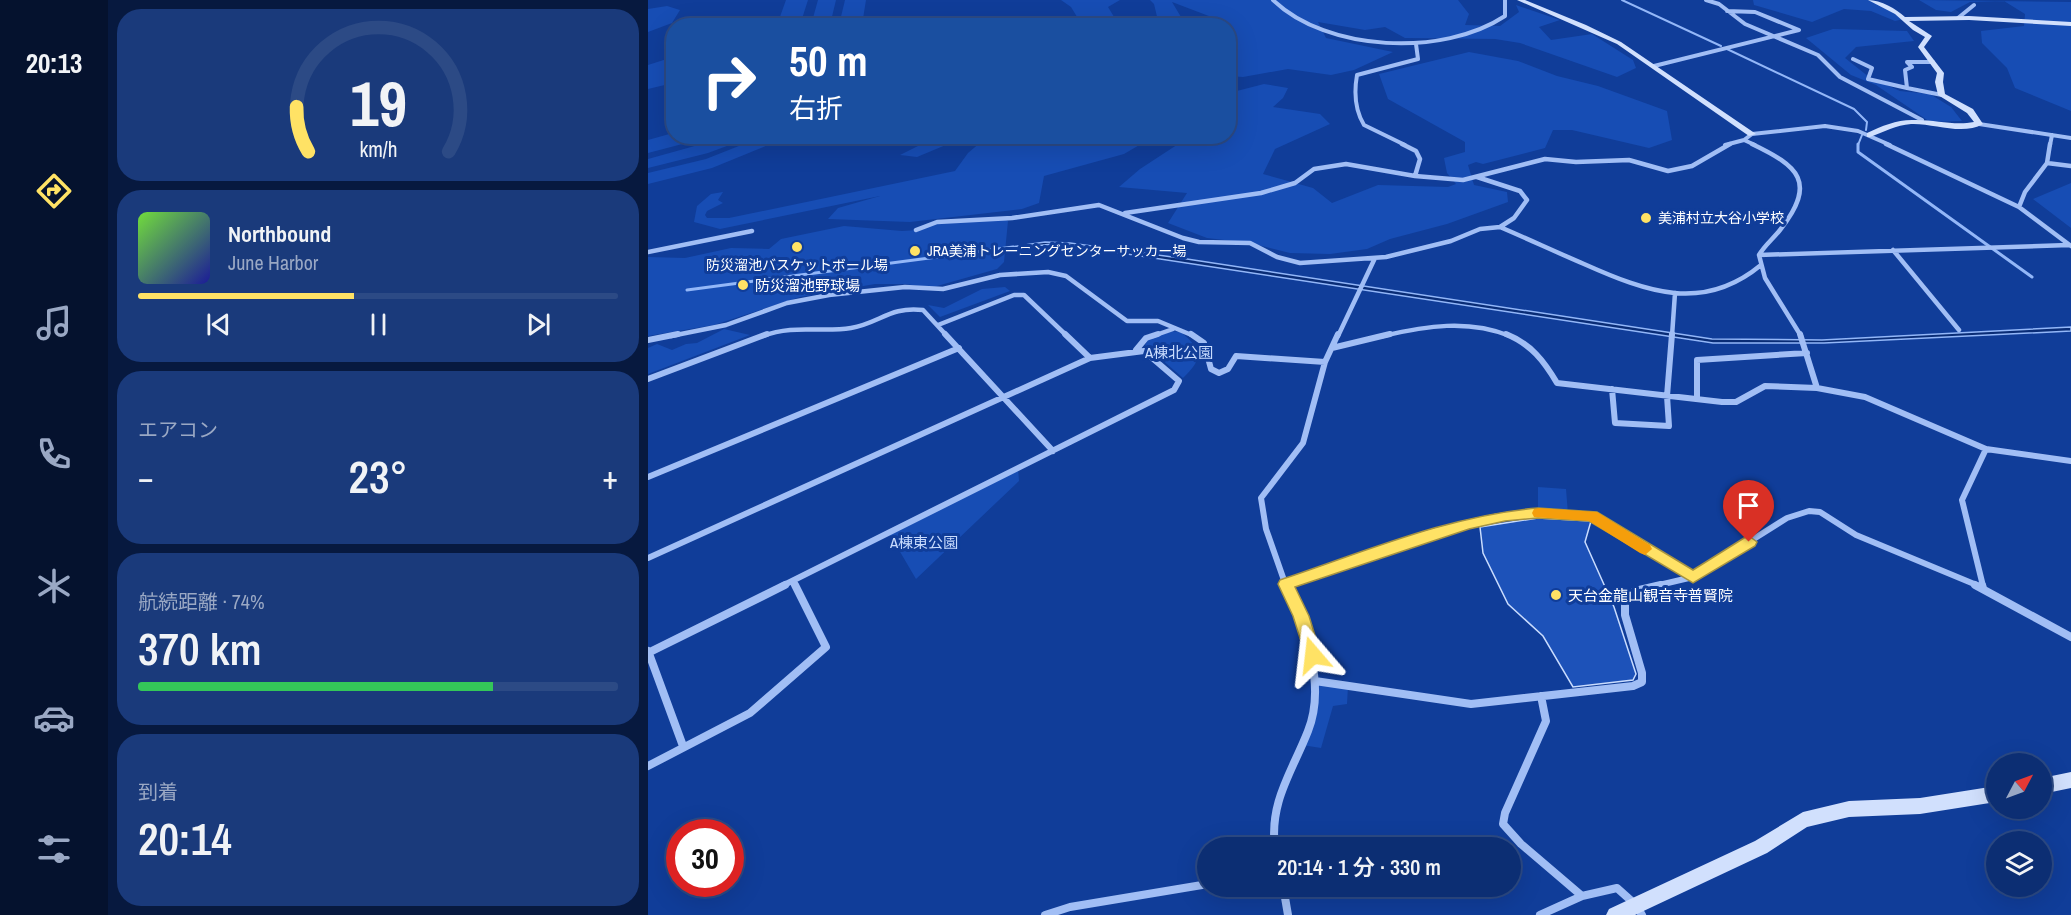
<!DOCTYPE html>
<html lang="ja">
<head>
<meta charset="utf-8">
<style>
  :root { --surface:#0c2e73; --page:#1a3a7b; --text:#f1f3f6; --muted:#9aa8c4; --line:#2c4a85; --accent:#ffe265 }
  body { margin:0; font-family:"Archivo Narrow","Noto Sans JP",sans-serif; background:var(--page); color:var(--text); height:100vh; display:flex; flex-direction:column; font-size:22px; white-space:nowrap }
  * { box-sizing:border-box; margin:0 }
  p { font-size:20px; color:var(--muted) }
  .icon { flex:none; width:33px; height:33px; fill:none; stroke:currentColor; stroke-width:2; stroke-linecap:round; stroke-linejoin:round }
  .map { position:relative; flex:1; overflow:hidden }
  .details { display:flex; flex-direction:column; gap:9px; padding:9px; background:#07193f; width:540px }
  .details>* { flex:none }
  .banner { position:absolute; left:18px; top:18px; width:570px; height:126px; border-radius:24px; box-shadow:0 6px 24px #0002,0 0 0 2px var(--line); background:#1a4fa0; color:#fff; overflow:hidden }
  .needle { width:39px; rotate:49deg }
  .tools { position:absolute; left:1338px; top:753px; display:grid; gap:12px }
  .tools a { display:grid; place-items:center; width:66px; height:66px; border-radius:50%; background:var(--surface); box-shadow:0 6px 24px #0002,0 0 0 2px var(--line); font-size:30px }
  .speed { position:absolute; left:18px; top:819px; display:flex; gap:12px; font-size:30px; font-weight:700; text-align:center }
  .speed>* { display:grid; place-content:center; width:78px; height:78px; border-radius:50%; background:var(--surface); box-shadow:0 6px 24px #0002,0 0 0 2px var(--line); line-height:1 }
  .speed .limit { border:9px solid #d22; background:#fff; color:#111 }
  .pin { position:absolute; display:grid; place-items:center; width:51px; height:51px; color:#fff; margin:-62px -26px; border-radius:50% 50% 50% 0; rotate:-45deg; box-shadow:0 0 6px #0007 }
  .pin .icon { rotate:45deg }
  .me { position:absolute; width:66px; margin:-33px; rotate:343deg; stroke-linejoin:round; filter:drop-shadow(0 0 4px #0008) }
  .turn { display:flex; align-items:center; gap:21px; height:126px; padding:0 24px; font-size:27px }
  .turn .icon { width:78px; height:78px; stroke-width:2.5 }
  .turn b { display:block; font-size:42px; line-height:51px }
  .big { font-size:45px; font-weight:600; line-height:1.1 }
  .details .card { flex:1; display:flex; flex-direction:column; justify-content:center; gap:9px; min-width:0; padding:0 21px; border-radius:24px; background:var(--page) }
  .details .dial { align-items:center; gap:0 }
  .dial svg { height:156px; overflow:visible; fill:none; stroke:var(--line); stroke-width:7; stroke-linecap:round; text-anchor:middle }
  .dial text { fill:var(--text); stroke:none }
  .song { display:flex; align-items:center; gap:18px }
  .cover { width:72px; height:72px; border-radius:9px; background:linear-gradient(135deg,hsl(100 70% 55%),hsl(240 70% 35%)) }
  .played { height:6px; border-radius:3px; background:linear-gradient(90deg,var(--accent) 45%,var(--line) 45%) }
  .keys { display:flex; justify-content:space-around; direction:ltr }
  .heat { display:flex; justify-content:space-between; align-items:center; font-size:33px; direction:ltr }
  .charge { height:9px; border-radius:4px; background:linear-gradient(90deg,#34c759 74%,var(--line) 0) }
  .trip { position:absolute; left:549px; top:837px; width:324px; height:60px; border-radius:30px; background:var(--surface); box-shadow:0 6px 24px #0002,0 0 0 2px var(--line); font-weight:600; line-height:60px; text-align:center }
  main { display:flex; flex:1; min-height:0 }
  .tabs { display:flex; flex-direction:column; width:108px; justify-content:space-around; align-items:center; background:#05122e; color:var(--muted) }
  .tabs .icon { width:42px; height:42px }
  .tabs .current { color:var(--accent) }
  .tabs b { font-size:27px; color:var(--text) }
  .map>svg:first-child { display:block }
  .green { fill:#174db4 }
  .water { fill:#092c75; stroke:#93b7f8; stroke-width:1.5 }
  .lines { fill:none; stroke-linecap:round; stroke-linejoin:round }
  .stream-far1 { stroke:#93b7f8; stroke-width:2 }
  .stream { stroke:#93b7f8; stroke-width:3 }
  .building { fill:#1d52b9; stroke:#c9dcfe; stroke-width:1.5 }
  .street-far3 { stroke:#a1bef5; stroke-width:4 }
  .street-far2 { stroke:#a1bef5; stroke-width:4.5 }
  .street-far1 { stroke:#a1bef5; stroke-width:6 }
  .street { stroke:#a1bef5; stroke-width:8 }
  .secondary { fill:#d1e0fd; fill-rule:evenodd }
  .route { fill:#ffe265; stroke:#a69342; stroke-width:1.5 }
  .slow { fill:#f59e0b }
  .poi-dot { fill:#ffe265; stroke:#103d99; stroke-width:2 }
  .labels { text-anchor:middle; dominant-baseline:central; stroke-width:6; stroke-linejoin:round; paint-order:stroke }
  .far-poi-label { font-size:14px; fill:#fff; stroke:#103d99; text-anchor:start }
  .poi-label { font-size:15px; fill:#fff; stroke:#103d99; text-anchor:start }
  .park-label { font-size:15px; fill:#c9dcfe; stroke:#103d99 }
</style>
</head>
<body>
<main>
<nav class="tabs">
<b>20:13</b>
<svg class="icon current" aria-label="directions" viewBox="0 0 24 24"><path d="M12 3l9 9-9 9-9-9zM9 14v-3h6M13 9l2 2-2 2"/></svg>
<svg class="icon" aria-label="music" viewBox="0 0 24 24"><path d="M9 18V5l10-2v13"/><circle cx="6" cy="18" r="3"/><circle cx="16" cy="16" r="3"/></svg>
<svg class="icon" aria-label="phone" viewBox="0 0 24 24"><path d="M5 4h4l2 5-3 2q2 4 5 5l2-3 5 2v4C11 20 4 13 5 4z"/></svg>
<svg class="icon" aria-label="climate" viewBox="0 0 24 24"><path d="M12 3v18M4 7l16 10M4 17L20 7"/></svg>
<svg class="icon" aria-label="car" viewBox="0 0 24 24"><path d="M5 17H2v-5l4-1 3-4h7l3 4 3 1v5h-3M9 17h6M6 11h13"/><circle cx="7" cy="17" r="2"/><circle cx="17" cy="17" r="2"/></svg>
<svg class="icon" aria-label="filters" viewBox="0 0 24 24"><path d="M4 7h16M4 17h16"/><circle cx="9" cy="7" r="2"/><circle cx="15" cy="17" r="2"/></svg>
</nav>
<section class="details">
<div class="card dial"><svg viewBox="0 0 100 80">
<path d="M14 69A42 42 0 1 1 86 69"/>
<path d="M14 69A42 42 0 0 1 8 46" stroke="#ffe265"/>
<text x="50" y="56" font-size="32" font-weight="700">19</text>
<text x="50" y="72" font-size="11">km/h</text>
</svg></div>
<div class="card">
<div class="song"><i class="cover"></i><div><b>Northbound</b><p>June Harbor</p></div></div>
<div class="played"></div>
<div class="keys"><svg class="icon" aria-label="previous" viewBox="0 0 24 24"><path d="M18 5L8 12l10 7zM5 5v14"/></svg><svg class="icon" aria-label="pause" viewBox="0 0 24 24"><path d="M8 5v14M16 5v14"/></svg><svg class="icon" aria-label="next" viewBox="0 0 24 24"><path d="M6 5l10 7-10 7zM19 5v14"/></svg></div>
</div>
<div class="card"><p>エアコン</p>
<div class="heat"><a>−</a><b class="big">23°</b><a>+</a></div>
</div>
<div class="card"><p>航続距離 · 74%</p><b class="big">370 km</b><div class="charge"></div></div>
<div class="card"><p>到着</p><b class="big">20:14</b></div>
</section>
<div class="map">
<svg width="1423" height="915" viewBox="0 0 1423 915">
  <rect width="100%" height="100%" fill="#103d99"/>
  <!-- green -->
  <path class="green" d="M138,0h22l-8,25h-23z
    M170,0h18l-6,25h-19z
    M197,0h21l-4,25h-23z
    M413,0h59l-12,7 11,18h-37l-11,-18z
    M502,0h308l11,14 -4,11 35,1 19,-14 -3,-7 44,15 -21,7 12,13 41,-6 41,26 3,8 -19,9 -97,-34 -25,-4 -90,-1 -20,-11 -20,3 -47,-8 8,16 67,14 -39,18 -23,5 -43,-6 -45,8 -14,-1 -1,-50 -5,-1 -1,-4 -50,-19 12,20 -3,3h-22l-5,-21z
    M1105,0h118l33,19 -9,2 -24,-10 -27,-2 -32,13 -58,-17z
    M1271,0l152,2v109l-56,-23 -8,-20 -25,-25 -1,-12 43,-5 1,-12 -21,-13 -34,1 -19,10 -15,-2z
    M19,6l13,4 -8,13 -24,9v-23z
    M1185,29l74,2 7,10 -58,6 -11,11 24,19 31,14 30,3 21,13 11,14 -32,1 -54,-37 -25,-10 -45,-37z
    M821,52l49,9 39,15 41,10 69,25 5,29 -23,8 -77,-18h-19l-8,18 -62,16 -7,-2 -8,3 6,20 33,7 1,10 -61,22 -57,15 -23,10 -37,5 -40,-1 -40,-10 -43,-5 -39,-15 19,-30 -68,-6 21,-18 49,-32 39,-1 1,-43 35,-9 24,4 -5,10 -10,9 47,7 10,10 -55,25 -12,25 50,14 19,15 46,-18 70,2 8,-3 -9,-11 -3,-15 21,-6v-10l-77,-43 -9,-25z
    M25,57v26l-25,6v-24z
    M25,133l1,3 35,1 -61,16v-13z
    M116,136l24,1 -76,31 -64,16v-11l58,-14z
    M340,136l165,1 -29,17 -80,22 -5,27 -17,6 -112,13 -82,-3 10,-11 42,-12 -160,33 -26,-7 3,-16 14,-12 12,-2 -5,8 5,3 -16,8 -2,4 2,3h22l226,-47 13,-18z
    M79,137h24l-43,16 -60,15v-9z
    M288,137h29l-48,20 -17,-2z
    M1423,183v45l-38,-29z
    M357,219l3,2 -4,41 -7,7 -67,19 -24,-4h-31l-75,13 -86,28 -66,11v-79l37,1 46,-10 38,1 12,-10 63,-13 58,5 16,-1 21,-8z
    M357,287l5,4 -70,26 -12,-12 16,3 38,-19z
    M76,329l26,6 -102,39v-26l9,-4 15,6 14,-6 11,-1z
    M520,331l13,1c21,18 23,26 2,46l-38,-33 3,-5z
    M370,468l1,13 -103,98 -27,-46z
    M890,487l28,2 2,25 -30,-1z
    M667,681l33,5 -1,18 -14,2 -12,42 -19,-3 7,-16z"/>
  <!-- water -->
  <path class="water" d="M397,242l25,1 117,16 525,80 110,1 249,-13v4l-247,12h-111l-645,-98 -16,-1 -42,5 1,-2z"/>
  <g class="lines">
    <!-- stream-far1 -->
    <path class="stream-far1" d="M974,0l99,46
      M1079,49l127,60 13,13 -1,8
      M1210,145l4,-10"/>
    <!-- stream -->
    <path class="stream" d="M1210,144v8l174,125
      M39,290l326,-43"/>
  </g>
  <!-- building -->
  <path class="building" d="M890,518l53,3 -6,21 29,65 22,67 -3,6 -60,7 -30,-51 -35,-32 -25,-51 -3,-26z
    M739,839l34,1v8h-31z"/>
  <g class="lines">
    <!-- street-far3 -->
    <path class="street-far3" d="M625,0c54,52 170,57 232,16v-16
      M1058,0l13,4 26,20 73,31 22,22 82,43
      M1310,18l16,-13
      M1205,59l19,9 -4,11 39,9
      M1285,62h-26l5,5 -7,3 2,18 35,7
      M1006,66l145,-36 -44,-18 -28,-1
      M1331,124l92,14
      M1096,140l11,5
      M757,145l-41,-20c-9,-15 -10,-33 -7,-50l61,-16 -2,-15
      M1077,145l19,-5 8,-6 73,-8 33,5 32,14
      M1402,145l2,-10"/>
    <!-- street-far2 -->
    <path class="street-far2" d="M754,144l14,7 4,8 -5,17
      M1104,144c46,22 66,38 28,86 -7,9 -15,15 -21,25l6,23 36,58
      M1238,144l133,63 52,39
      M1399,163l24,3
      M829,177l43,14 7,9 -13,18 -14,9
      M1371,207l6,-15 22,-29 3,-19
      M477,213l136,-20 34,-10 19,-14 32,-5 69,12 48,4 82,-21 31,3 53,-2 39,11 24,-5 38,-22
      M268,230l21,-8 75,-4 87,-13 84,33 16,4 51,1 27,14 23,6 86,-6 65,-16 29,-12 20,-2c28,12 56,25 84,37 63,28 119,49 177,1
      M1245,250l66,80
      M0,252l104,-21
      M1111,255l310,-10
      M290,325l76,-30h10l43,41
      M23,336l55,-11 61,-22 42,-8 76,-8 38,2 57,-14 48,-3 18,4 61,45h31l36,15
      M115,336c31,-12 58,-3 88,-8 29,-5 39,-22 72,-18l24,26
      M505,336l20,-7
      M690,336l37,-78
      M735,336c43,-10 85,-17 127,0
      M1024,336l3,-43"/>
    <!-- street-far1 -->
    <path class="street-far1" d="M297,334l108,117
      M417,334l25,24
      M543,334l13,9 7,26 8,4 9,-4 8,-13 89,6
      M858,334c25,10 38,27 51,49l165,19h14l29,-16 52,2 48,9 121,52 85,12
      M1152,334l17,54
      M0,340l30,-6
      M684,348l58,-14
      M488,350l10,-12 12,-4
      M0,379l119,-45
      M964,389l3,34 54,3 -2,-30 5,-62
      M1049,399v-39l110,-7
      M0,477l311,-129
      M0,558l442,-200 54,-7 35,30 -5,9 -392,196
      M145,581l3,5
      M638,584l182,-60 37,-8 33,-3 54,3 101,61
      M638,586l-20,-57 -5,-31 42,-55 22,-81 13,-28
      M1007,586l38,-9 94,-59 22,-7 11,1 36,23 123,51
      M1335,586l-21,-86 24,-51"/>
    <!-- street -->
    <path class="street" d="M1327,585l96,52
      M1334,585l1,3
      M0,651l35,95
      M0,653l137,-68
      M667,681l156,23 162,-18 9,-4v-9l-17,-58v-14l10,-10 26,-6
      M893,696l5,25 -41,92 -2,11 18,20 61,52
      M0,766l102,-53 76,-66 -31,-62
      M627,848c-6,-46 17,-76 33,-117 19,-48 -4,-102 -22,-146
      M635,886l5,29
      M397,915l25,-8 138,-23
      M892,915l42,-19 35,-8 19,17 6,10"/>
    <!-- secondary -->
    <path class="secondary" d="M869,0h8l61,25 35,17 135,92 -7,2 -132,-92z
      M1220,0c13,0 28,9 37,17l64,-1 102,6v4l-102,-6 -60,1 23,15 -8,11 20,26 -1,9 2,12 28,15 10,15c-21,12 -49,-1 -72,0 -15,1 -27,8 -41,13h-3v-4c15,-7 29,-13 45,-13 22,-1 41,6 62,2l-7,-9 -29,-18 -3,-13 2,-9 -19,-26 7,-10 -12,-7 -18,-16z
      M1423,772v16l-29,6v-16z
      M1348,786v16l-76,12 -71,3 -42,10 -40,26 -132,62h-29l3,-6 146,-68 48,-29 46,-11 71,-3z"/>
  </g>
  <!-- route -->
  <path class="route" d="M890,508l59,4 96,58 51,-32 5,-2 8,6 -2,4 -62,37 -104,-62 -51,-3 -33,3 -36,8 -174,58 14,29 12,39 -2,5h-12l-14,-44 -15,-32 2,-4c84,-28 170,-65 258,-72z"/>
  <!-- slow -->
  <path class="slow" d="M891,508l58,4 53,33 2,4 -7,6 -5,-2 -51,-32 -55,-4 -2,-4 2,-4z"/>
  <!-- markers -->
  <g class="poi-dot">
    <circle cx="998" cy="218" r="6"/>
    <circle cx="149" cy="247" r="6"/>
    <circle cx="267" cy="251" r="6"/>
    <circle cx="95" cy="285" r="6"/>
    <circle cx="908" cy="595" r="6"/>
  </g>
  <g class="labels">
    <!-- far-poi labels -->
    <g class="far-poi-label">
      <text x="1010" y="218">美浦村立大谷小学校</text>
      <text x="279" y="251">JRA美浦トレーニングセンターサッカー場</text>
      <text x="149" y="265" text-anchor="middle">防災溜池バスケットボール場</text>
    </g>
    <!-- poi labels -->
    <g class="poi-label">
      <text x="107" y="285">防災溜池野球場</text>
      <text x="920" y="595">天台金龍山観音寺普賢院</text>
    </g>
    <!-- park labels -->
    <g class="park-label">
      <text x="531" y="352">A棟北公園</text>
      <text x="276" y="542">A棟東公園</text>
    </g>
  </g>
</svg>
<div class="tools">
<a><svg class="needle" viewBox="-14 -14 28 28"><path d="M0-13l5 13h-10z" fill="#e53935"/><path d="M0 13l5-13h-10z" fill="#9aa8c4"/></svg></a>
<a><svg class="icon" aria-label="layers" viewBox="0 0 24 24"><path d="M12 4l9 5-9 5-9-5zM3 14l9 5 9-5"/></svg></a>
</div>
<div class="speed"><div class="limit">30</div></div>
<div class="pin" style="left:1101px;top:542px;background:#d93025"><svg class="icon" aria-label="arrive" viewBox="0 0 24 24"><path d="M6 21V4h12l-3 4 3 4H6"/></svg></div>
<svg class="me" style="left:665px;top:655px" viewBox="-20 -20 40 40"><path d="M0-17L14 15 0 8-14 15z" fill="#ffe265" stroke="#fff" stroke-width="4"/></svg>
<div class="trip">20:14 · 1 分 · 330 m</div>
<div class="banner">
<div class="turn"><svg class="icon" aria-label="right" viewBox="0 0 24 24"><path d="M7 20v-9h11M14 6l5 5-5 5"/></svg><div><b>50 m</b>右折</div></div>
</div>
</div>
</main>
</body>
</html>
